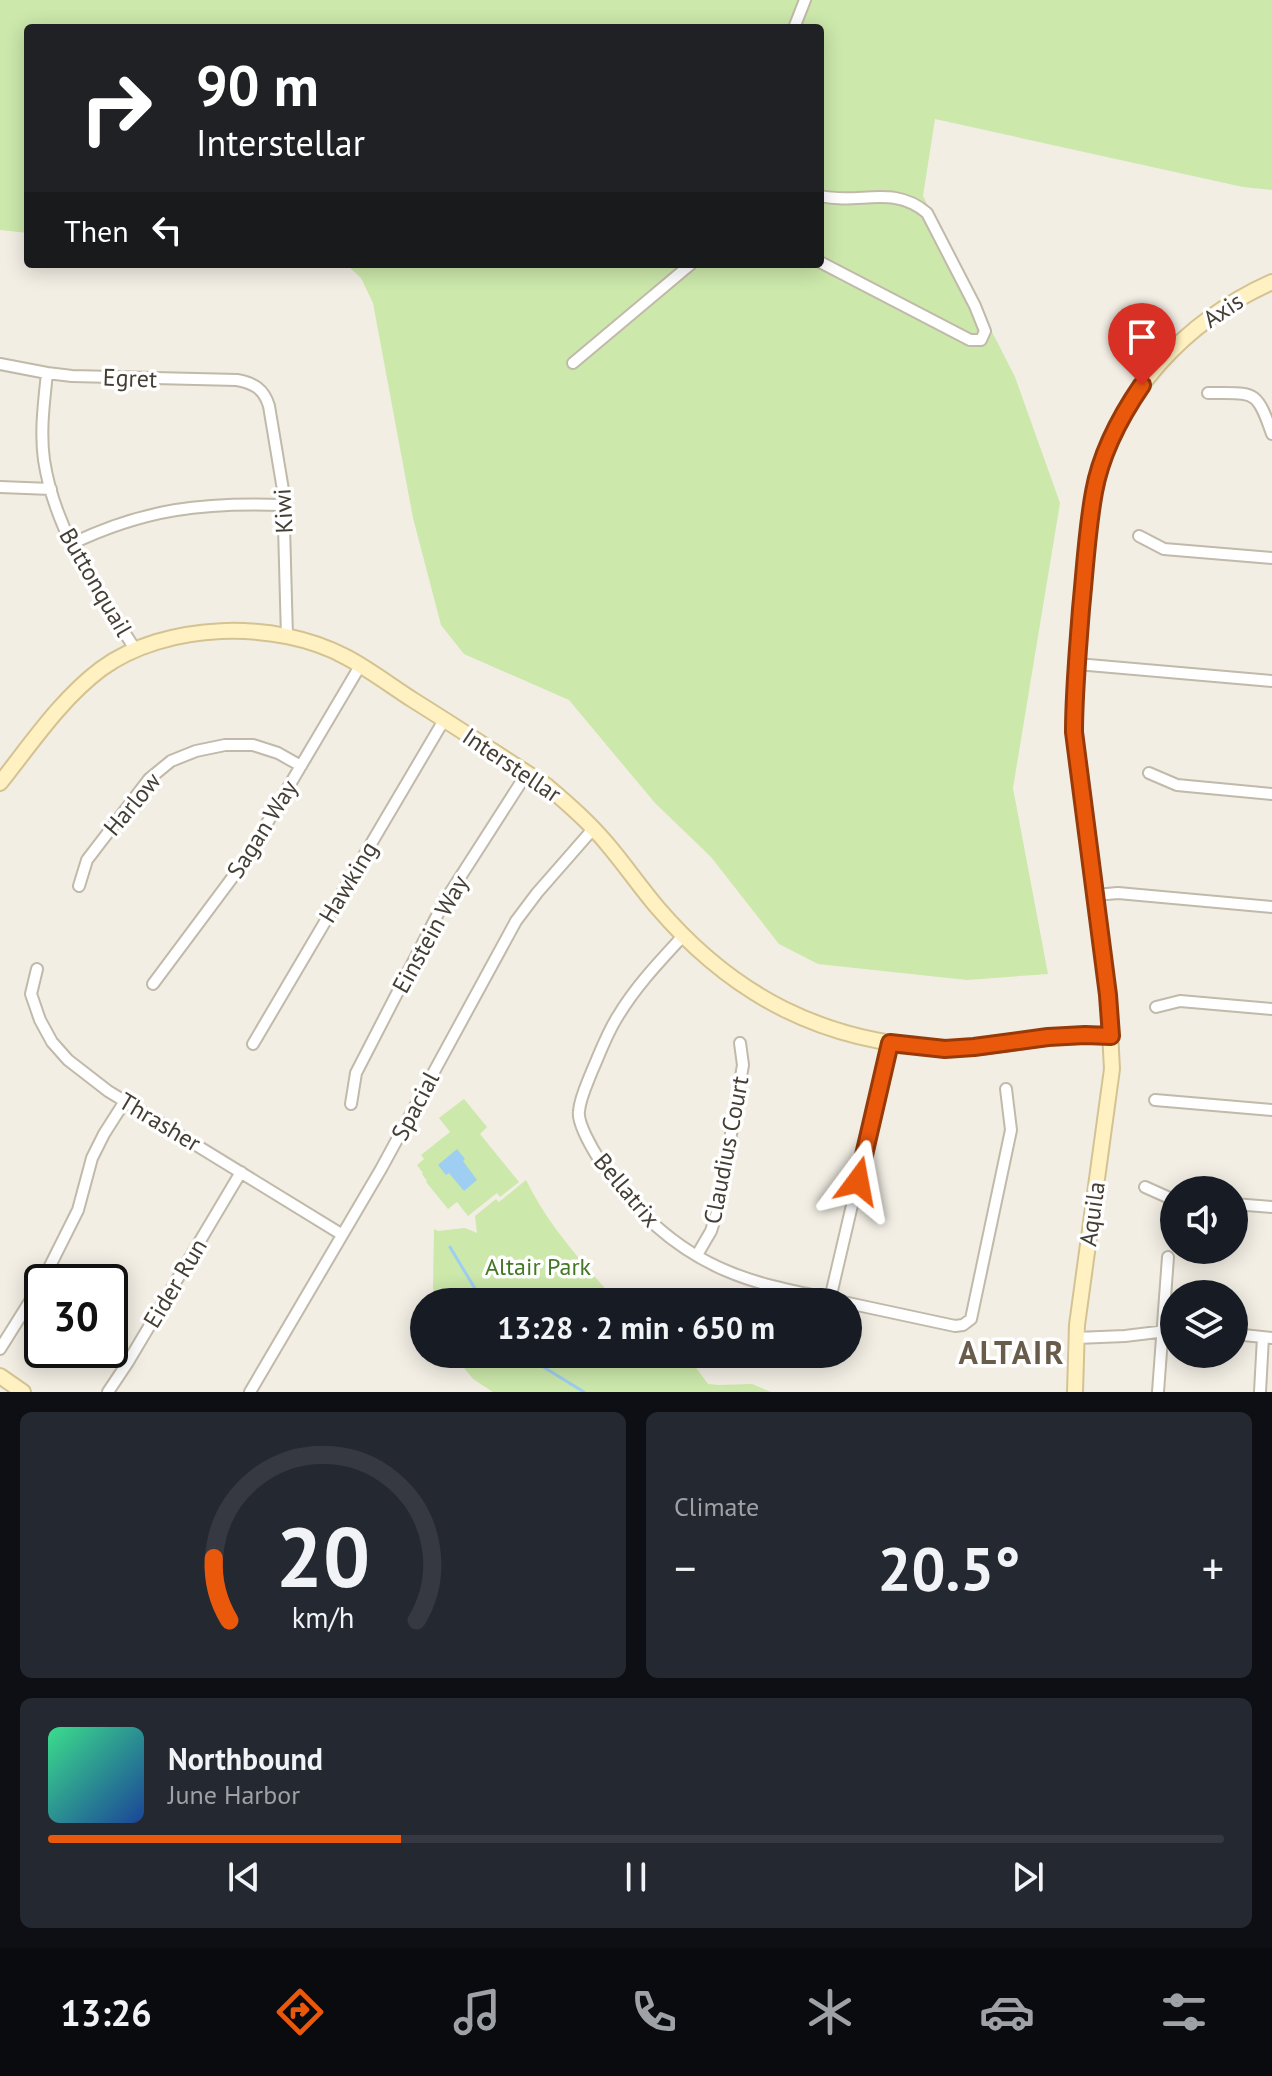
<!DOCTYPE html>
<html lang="en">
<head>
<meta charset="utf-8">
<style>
  :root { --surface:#171b24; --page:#242831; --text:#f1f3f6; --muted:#9ea1a6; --line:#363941; --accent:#ea580c }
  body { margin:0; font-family:"PT Sans",sans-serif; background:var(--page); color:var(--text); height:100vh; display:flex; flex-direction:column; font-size:30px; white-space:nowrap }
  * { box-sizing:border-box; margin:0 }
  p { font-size:26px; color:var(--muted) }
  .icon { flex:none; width:44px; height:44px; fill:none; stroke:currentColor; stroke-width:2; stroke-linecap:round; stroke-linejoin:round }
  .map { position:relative; height:1392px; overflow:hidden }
  .drawer { display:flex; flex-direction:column; gap:20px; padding:20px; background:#0d0f14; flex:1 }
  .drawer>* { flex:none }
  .guide { position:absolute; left:24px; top:24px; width:800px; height:244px; border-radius:8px; box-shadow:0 4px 20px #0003; background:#202124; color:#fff; overflow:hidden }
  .tools { position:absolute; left:1160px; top:1176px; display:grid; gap:16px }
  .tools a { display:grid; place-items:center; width:88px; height:88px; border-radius:50%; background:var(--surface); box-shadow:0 4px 20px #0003; font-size:40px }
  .speed { position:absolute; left:24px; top:1264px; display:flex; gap:16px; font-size:40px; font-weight:700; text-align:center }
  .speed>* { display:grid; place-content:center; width:104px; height:104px; border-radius:50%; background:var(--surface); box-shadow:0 4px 20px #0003; line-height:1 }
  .speed .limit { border:4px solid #111; border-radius:12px; background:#fff; color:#111 }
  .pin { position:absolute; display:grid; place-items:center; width:68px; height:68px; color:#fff; margin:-82px -34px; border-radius:50% 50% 50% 0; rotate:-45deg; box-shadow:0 0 8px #0007 }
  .pin .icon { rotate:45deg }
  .me { position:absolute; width:88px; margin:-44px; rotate:13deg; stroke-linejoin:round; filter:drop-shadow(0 0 6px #0008) }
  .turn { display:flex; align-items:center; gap:28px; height:168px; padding:0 40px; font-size:36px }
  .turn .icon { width:104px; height:104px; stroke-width:2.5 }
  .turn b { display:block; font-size:56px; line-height:68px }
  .then { display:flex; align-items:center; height:76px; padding:0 40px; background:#0003; gap:16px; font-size:30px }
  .big { font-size:60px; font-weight:800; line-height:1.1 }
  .drawer .widget { flex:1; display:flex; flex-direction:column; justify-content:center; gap:12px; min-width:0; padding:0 28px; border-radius:12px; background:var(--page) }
  .drawer .dial { align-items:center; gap:0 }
  .dial svg { height:208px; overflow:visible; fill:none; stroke:var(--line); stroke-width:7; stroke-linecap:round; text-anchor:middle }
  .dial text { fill:var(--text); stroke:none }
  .song { display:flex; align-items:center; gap:24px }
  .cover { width:96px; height:96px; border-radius:12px; background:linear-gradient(135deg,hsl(150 70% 55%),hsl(220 70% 35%)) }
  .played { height:8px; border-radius:4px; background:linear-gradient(90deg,var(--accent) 30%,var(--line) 30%) }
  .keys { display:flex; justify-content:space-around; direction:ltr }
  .heat { display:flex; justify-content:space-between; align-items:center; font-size:44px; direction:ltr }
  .drawer .tiles { flex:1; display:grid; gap:20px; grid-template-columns:1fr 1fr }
  .widget:last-child { grid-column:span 2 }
  .trip { position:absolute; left:410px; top:1288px; width:452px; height:80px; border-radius:40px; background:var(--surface); box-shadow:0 4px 20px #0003; font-weight:800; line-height:80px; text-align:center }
  .menu { display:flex; height:128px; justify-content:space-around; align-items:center; background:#090b0e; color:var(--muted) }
  .menu .icon { width:56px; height:56px }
  .menu .on { color:var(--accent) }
  .menu b { font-size:36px; color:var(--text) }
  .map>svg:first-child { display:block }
  .green { fill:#cce8ab }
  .water { fill:#9ecef1 }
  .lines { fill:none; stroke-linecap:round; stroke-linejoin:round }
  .stream { stroke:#9ecef1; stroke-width:3 }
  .street-casing { stroke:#c1b9a9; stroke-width:14 }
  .secondary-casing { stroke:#d4c392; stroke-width:18 }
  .street { stroke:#fff; stroke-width:10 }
  .secondary { stroke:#fff1c1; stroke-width:14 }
  .route-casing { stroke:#983908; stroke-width:20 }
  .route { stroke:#ea580c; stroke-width:14 }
  .labels { text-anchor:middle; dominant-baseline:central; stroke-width:7; stroke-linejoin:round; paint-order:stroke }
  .street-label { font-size:24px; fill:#453e34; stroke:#fff }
  .park-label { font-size:24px; fill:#447726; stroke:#fff }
  .district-label { font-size:32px; font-weight:bold; letter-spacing:2px; fill:#685c4b; stroke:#fff }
</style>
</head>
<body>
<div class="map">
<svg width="1272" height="1392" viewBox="0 0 1272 1392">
  <rect width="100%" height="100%" fill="#f2eee4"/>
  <!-- green -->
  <path class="green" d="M0,0h1272v190l-29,-3 -308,-68 -12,77 92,181 45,126 -47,285 35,186 -81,6 -149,-16 -39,-20 -68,-87 -56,-54 -86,-103 -105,-46 -23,-29 -28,-107 -40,-215 -12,-25 -15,-14h474v-236h-792v205l-28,-3z
    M464,1099l23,28 -7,7 39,48 -19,15 -3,-4 -29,23 -11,-14 -9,7 -22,-27 1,-1 -5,-7 1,-1 -6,-8 7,-6 -3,-4 29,-23 -11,-14z
    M526,1180c23,47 57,83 91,122h-182l-2,-14 1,-59 4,2 27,-3 12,5 -2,-17 21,-17 3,3z
    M453,1354h233l22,30 11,1 33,-1 19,8h-278l-20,-13z"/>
  <!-- water -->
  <path class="water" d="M457,1149l8,10 -2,2 14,19 -13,11 -15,-18 -3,2 -8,-10z"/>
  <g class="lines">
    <!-- stream -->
    <path class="stream" d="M450,1247l33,55
      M529,1354l16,14 39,24"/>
    <!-- street casing -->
    <g class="street-casing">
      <path id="street" d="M794,28l11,-28
        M820,196c40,9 73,-12 107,17l48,93 10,25 -4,9h-11l-150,-78
        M573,363l118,-99
        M0,364l47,9 25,3 165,4c17,3 27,9 32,26l14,84 4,147
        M47,373c-3,29 -7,59 -3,87 11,72 53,129 91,189
        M1208,393c46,1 48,-6 64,41
        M0,487l51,2
        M1139,536l25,13 108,9
        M71,544c73,-35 132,-42 213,-39
        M1077,664l195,17
        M1149,773l28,12 95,9
        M79,886l8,-26 62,-81 22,-18 25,-10 29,-6h28l25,8 23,13
        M1095,895l23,-2 154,14
        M683,936c-23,25 -47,50 -65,80 -11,17 -18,37 -26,55 -5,13 -12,27 -13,40 -2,12 14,39 21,50 31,47 74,88 127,110 37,16 78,22 117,31
        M37,969l-6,25 9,26 12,22 16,18 40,31 233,143
        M153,984l91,-122 116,-196
        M1156,1007l24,-6 92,8
        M253,1044l191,-324
        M1155,1100l117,10
        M351,1104l5,-31 87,-169 84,-131
        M1145,1187l29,13
        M1234,1204l38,3
        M697,1255l14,-24 7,-22 25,-144 -3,-22
        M42,1282l36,-72 14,-52 12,-24 21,-33
        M830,1299l60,-256
        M848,1303l107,23 8,-1 8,-6 40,-189 -5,-41
        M1234,1334l38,4
        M1076,1338l49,-2 49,-6
        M0,1349l42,-67
        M108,1392l20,-30 113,-190
        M250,1392l131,-223 135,-248 21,-28 56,-64
        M1158,1392l10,-135
        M1260,1392l3,-55"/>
    </g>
    <!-- secondary casing -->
    <g class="secondary-casing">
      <path id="secondary" d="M0,783c31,-39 61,-84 101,-114 64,-47 175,-50 245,-12 23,12 45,29 67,43 45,28 89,57 134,86 21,18 43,37 61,59 17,20 32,42 49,62 76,89 167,136 285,141 34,2 69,-6 103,-10 22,-3 44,-3 66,-2
        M0,1376l23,16
        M1075,1392l2,-67 35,-256 -4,-74 -34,-263c0,-49 5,-98 9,-146 4,-32 4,-66 12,-98 21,-94 90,-167 177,-206"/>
    </g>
    <!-- street -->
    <use href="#street" class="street"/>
    <!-- secondary -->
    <use href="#secondary" class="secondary"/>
  </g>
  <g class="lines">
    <!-- route casing -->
    <g class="route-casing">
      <path id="route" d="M858,1181l32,-138 55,6 29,-2 74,-10 37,-2 26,1 -3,-41 -34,-263c0,-41 4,-82 7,-123 4,-39 6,-79 13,-117 7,-39 26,-75 48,-107"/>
    </g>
    <!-- route -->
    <use href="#route" class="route"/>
  </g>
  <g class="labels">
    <!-- street labels -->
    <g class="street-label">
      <text transform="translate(1223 310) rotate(-34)">Axis</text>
      <text transform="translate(130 378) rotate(2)">Egret</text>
      <text transform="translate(283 511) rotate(-93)">Kiwi</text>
      <text transform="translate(96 582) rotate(60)">Buttonquail</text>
      <text transform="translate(512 765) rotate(34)">Interstellar</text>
      <text transform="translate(132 804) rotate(-50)">Harlow</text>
      <text transform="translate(262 829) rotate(-58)">Sagan Way</text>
      <text transform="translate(348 882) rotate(-59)">Hawking</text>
      <text transform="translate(430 934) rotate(-61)">Einstein Way</text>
      <text transform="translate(415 1106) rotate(-62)">Spacial</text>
      <text transform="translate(160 1122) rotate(31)">Thrasher</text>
      <text transform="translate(726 1150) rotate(-79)">Claudius Court</text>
      <text transform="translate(627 1190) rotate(50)">Bellatrix</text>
      <text transform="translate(1092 1214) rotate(-82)">Aquila</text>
      <text transform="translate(175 1283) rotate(-59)">Eider Run</text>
    </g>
    <!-- park labels -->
    <g class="park-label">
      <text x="538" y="1266">Altair Park</text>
    </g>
    <!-- district labels -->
    <g class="district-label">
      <text x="1012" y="1352">ALTAIR</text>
    </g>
  </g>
</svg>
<div class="tools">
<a><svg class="icon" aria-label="sound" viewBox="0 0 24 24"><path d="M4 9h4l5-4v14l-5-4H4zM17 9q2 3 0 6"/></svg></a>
<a><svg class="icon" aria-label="layers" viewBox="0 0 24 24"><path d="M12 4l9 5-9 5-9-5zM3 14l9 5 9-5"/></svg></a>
</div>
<div class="speed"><div class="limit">30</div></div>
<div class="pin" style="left:1142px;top:385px;background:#d93025"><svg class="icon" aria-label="arrive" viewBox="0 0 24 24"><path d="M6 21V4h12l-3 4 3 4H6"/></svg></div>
<svg class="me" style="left:858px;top:1181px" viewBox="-20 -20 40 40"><path d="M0-17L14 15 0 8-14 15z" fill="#ea580c" stroke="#fff" stroke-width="4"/></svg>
<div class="trip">13:28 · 2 min · 650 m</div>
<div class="guide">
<div class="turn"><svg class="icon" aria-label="right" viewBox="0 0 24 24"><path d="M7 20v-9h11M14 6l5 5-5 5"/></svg><div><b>90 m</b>Interstellar</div></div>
<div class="then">Then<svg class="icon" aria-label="left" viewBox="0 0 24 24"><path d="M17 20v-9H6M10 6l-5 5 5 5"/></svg></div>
</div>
</div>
<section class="drawer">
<div class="tiles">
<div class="widget dial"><svg viewBox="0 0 100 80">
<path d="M14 69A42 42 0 1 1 86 69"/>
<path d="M14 69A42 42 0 0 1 8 45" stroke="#ea580c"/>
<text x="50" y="56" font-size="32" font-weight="700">20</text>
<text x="50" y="72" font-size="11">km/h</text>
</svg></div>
<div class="widget"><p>Climate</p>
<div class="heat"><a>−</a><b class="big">20.5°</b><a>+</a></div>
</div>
<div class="widget">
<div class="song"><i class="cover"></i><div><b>Northbound</b><p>June Harbor</p></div></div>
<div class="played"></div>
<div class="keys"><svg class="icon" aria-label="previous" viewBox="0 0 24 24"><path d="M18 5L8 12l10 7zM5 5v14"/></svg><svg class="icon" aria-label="pause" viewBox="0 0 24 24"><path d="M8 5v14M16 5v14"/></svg><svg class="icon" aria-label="next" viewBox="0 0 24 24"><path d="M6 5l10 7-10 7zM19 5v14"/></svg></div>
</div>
</div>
</section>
<nav class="menu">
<b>13:26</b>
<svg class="icon on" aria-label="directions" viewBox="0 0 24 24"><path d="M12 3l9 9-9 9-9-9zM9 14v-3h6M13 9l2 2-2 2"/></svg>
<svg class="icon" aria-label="music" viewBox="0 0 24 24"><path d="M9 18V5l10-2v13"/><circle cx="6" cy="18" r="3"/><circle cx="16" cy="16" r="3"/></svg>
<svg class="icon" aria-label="phone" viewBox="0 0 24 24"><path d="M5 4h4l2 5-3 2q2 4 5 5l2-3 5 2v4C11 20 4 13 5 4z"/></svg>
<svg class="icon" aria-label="climate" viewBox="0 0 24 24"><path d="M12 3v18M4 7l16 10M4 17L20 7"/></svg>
<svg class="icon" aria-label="car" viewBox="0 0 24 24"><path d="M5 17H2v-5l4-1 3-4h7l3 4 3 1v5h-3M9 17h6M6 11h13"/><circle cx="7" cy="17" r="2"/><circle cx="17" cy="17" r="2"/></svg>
<svg class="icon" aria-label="filters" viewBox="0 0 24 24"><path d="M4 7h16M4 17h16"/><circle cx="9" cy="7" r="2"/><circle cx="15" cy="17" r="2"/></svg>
</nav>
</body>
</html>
